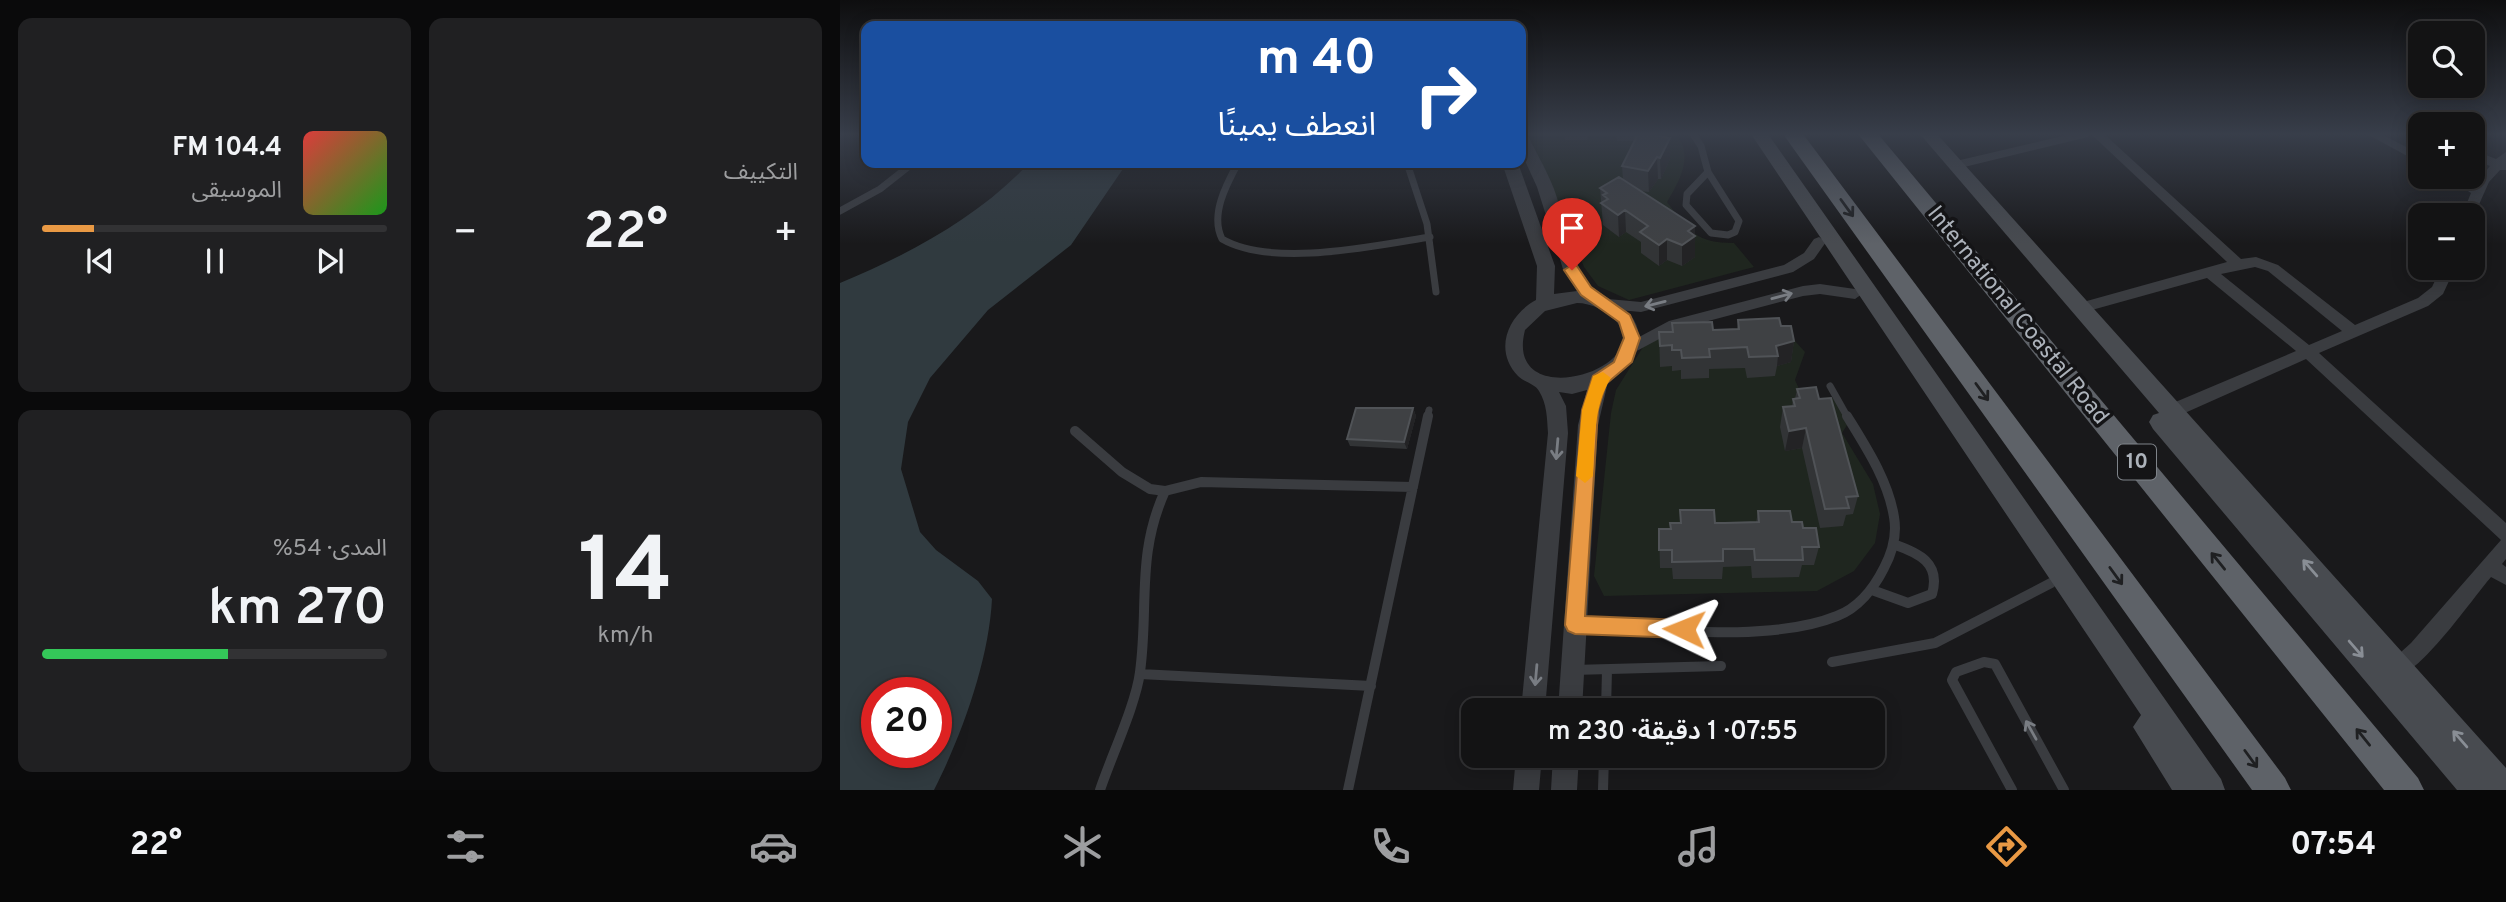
<!DOCTYPE html>
<html lang="ar">
<head>
<meta charset="utf-8">
<style>
  :root { --surface:#131314; --page:#202022; --text:#f1f3f6; --muted:#9d9ea0; --line:#323234; --accent:#e99944 }
  body { margin:0; font-family:Overpass,"Noto Sans Arabic",sans-serif; background:var(--page); color:var(--text); direction:rtl; height:100vh; display:flex; flex-direction:column; font-size:26px; white-space:nowrap }
  * { box-sizing:border-box; margin:0 }
  p { font-size:23px; color:var(--muted) }
  .icon { flex:none; width:38px; height:38px; fill:none; stroke:currentColor; stroke-width:2; stroke-linecap:round; stroke-linejoin:round }
  .map { position:relative; flex:1; overflow:hidden; direction:ltr }
  .side { display:flex; flex-direction:column; gap:18px; padding:18px; background:#0a0a0b; width:840px }
  .side>* { flex:none }
  .hud { position:absolute; left:21px; top:21px; width:665px; height:147px; border-radius:14px; box-shadow:0 4px 18px #0003,0 0 0 2px var(--line); direction:rtl; background:#1a4fa0; color:#fff; overflow:hidden }
  .buttons { position:absolute; left:1568px; top:21px; display:grid; gap:14px }
  .buttons a { display:grid; place-items:center; width:77px; height:77px; border-radius:14px; background:var(--surface); box-shadow:0 4px 18px #0003,0 0 0 2px var(--line); font-size:35px }
  .speed { position:absolute; left:21px; top:677px; display:flex; gap:14px; font-size:35px; font-weight:700; text-align:center }
  .speed>* { display:grid; place-content:center; width:91px; height:91px; border-radius:50%; background:var(--surface); box-shadow:0 4px 18px #0003,0 0 0 2px var(--line); line-height:1 }
  .speed .limit { border:10px solid #d22; background:#fff; color:#111 }
  .pin { position:absolute; display:grid; place-items:center; width:60px; height:60px; color:#fff; margin:-72px -30px; border-radius:50% 50% 50% 0; rotate:-45deg; box-shadow:0 0 7px #0007 }
  .pin .icon { rotate:45deg }
  .me { position:absolute; width:77px; margin:-38px; rotate:272deg; stroke-linejoin:round; filter:drop-shadow(0 0 5px #0008) }
  .turn { display:flex; align-items:center; gap:24px; height:147px; padding:0 35px; font-size:32px }
  .turn .icon { width:91px; height:91px; stroke-width:2.5 }
  .turn b { display:block; font-size:49px; line-height:60px }
  .big { font-size:52px; font-weight:600; line-height:1.1 }
  .side .card { flex:1; display:flex; flex-direction:column; justify-content:center; gap:10px; min-width:0; padding:0 24px; border-radius:14px; background:var(--page) }
  .side .dial { align-items:center; gap:0 }
  .dial b { font-size:91px; line-height:1 }
  .song { display:flex; align-items:center; gap:21px }
  .cover { width:84px; height:84px; border-radius:10px; background:linear-gradient(135deg,hsl(0 70% 55%),hsl(120 70% 35%)) }
  .played { height:7px; border-radius:4px; background:linear-gradient(90deg,var(--accent) 15%,var(--line) 15%) }
  .keys { display:flex; justify-content:space-around; direction:ltr }
  .heat { display:flex; justify-content:space-between; align-items:center; font-size:38px; direction:ltr }
  .charge { height:10px; border-radius:5px; background:linear-gradient(90deg,#34c759 54%,var(--line) 0) }
  .side .tiles { flex:1; display:grid; gap:18px; grid-template-columns:repeat(2,1fr) }
  .trip { position:absolute; left:621px; top:698px; width:424px; height:70px; border-radius:14px; background:var(--surface); box-shadow:0 4px 18px #0003,0 0 0 2px var(--line); font-weight:600; line-height:70px; text-align:center; direction:rtl }
  .tab-bar { display:flex; height:112px; justify-content:space-around; align-items:center; background:#080808; color:var(--muted) }
  .tab-bar .icon { width:49px; height:49px }
  .tab-bar .active { color:var(--accent) }
  .tab-bar b { font-size:32px; color:var(--text) }
  main { display:flex; flex:1; min-height:0 }
  .map>svg:first-child { display:block }
  .green { fill:#1f261f }
  .water { fill:#303a3f; fill-rule:evenodd }
  .lines { fill:none; stroke-linecap:round; stroke-linejoin:round }
  .service-far1 { stroke:#3a3c40; stroke-width:7 }
  .service { stroke:#3a3c40; stroke-width:10 }
  .minor { fill:#3a3c40; fill-rule:evenodd }
  .tertiary { fill:#3a3c40; fill-rule:evenodd }
  .secondary { fill:#484b50; fill-rule:evenodd }
  .trunk { fill:#5e6268; fill-rule:evenodd }
  .wall { fill:#323436 }
  .shaded-wall { fill:#232325 }
  .building { fill:#3f4144; stroke:#505357; stroke-width:2 }
  .oneway { stroke:#1f2022 }
  .oneway2 { stroke:#797d83 }
  .oneway3 { stroke:#898e95 }
  .route { fill:#e99944; stroke:#97632c; stroke-width:2 }
  .slow { fill:#f59e0b }
  .labels { text-anchor:middle; dominant-baseline:central; stroke-width:7; stroke-linejoin:round; paint-order:stroke }
  .shield { fill:#141416; stroke:#7e8389; stroke-width:2 }
  .shield-label { font-size:21px; font-weight:bold; fill:#acb2ba }
  .street-label { font-size:23px; fill:#acb2ba; stroke:#141416 }
</style>
</head>
<body>
<main>
<div class="map">
<svg width="1666" height="790" viewBox="0 0 1666 790">
  <rect width="100%" height="100%" fill="#19191b"/>
  <!-- green -->
  <path class="green" d="M686,134h150c18,22 4,46 -9,68 22,29 29,41 67,41l20,24 -125,33 -31,-14 -14,-19z
    M944,329l21,23 -10,28 6,13 22,7 13,-3 13,25 -7,11 31,51 7,30 -5,29 -21,28 -37,20 -213,5 -10,-20 17,-163 5,-23 27,-43 24,-16z"/>
  <!-- water -->
  <path class="water" d="M189,163h98l-56,82 -83,65 -58,68 -22,44 -7,47 19,63 16,18 42,31 14,18c-3,61 -30,136 -58,191h-94v-507c68,-28 139,-66 189,-120zM37,693h59v59h-59z"/>
  <g class="lines">
    <!-- service-far1 -->
    <path class="service-far1" d="M853,134l8,12 7,26
      M398,163c-12,22 -28,52 -16,76 50,29 152,7 208,-2
      M567,163l20,61 9,68
      M868,172l31,49 -4,11 -7,3 -17,-2 -25,-28 1,-11z
      M0,211l40,-22 33,-26
      M990,386l18,32
      M587,418l2,-8"/>
    <!-- service -->
    <path class="service" d="M235,431l47,41 28,17 15,2 36,-9 212,5
      M1032,590l36,13 24,-9c9,-31 -13,-41 -39,-50
      M738,625c74,3 190,19 259,-9 21,-8 37,-28 47,-48 8,-15 13,-34 10,-51 -6,-37 -28,-70 -47,-101
      M992,662l103,-19 116,-60
      M733,670l148,-4
      M300,674l231,12
      M766,710l1,-40
      M260,790c11,-33 36,-86 40,-118 9,-66 -4,-117 25,-181
      M508,790l80,-374
      M763,790l1,-34
      M1172,790l-60,-110 4,-8 28,-10 11,2 69,126"/>
    <!-- minor -->
    <path class="minor" d="M1231,134h19l-2,3 -132,32 -6,-4 6,-4z
      M1251,134h13l137,125 15,-2 22,8 77,60 63,-27 14,-11 9,-19h14l-12,26 -15,12 -109,47 187,170v36l-4,5 4,3v18l-15,-8c-21,25 -65,89 -93,100l-7,-2 -3,-7 3,-7 20,-18 90,-103 -195,-181 -128,57h-12l-2,-5 2,-5 130,-55 -89,-73 -126,35 -5,-1 -2,-4 2,-4 151,-42zM1415,267l13,4 74,60 -33,14 -88,-71z
      M1527,134h14l39,20v9z
      M1633,150l23,9 10,-7v18h-6l-11,12 -16,36v-3h-11l9,-22 -24,-16h15l13,7 15,-18 -17,-7z
      M979,237l7,5 -12,17 -21,13 -152,40 -33,-3 -7,-5 7,-5 33,3 143,-37 20,-12 10,-14z
      M980,284l35,5 7,5 -7,5 -35,-5 -17,2 -125,33 -47,25 -8,-6 3,-4 43,-23 134,-35z"/>
    <!-- tertiary -->
    <path class="tertiary" d="M681,134l7,2c9,18 19,35 26,53 10,28 15,61 29,87 15,25 53,26 56,60 2,20 -16,37 -31,46l-10,43 -16,285h-24l20,-285 9,-35 -15,4 -13,-2 7,14 2,27 -23,277h-24l27,-277c-1,-15 -1,-29 -9,-42 -4,-7 -15,-9 -21,-15 -25,-26 -10,-61 18,-76l1,-34 -35,-103h16l37,103 -1,28 23,-3 -14,-22 -26,-82 -16,-35zM737,303c14,0 30,8 39,18 41,49 -113,94 -91,9l20,-19z
      M676,756h26l-3,34h-26z
      M713,756h26l-2,34h-26z"/>
    <!-- secondary -->
    <path class="secondary" d="M911,134h17l453,645 4,11h-53l-39,-63 8,-12z
      M1080,134h17l569,634v22h-49l-304,-361 -4,-7 4,-7 6,-2z"/>
    <!-- trunk -->
    <path class="trunk" d="M943,134h20l482,644 6,12h-39z
      M1018,134h20l540,644 6,12h-40z"/>
  </g>
  <!-- wall -->
  <path class="wall" d="M721,134h93l16,25 -9,20h-3l-9,13 -9,-1 55,35v31l-13,9 -15,-6 -8,6 -18,-13v-11l-15,-10 -7,5 -16,-12 -3,-37 23,-8 -1,-14 12,-25h-17l-1,-6h-28l-1,5h-22l-1,-5h-3z
    M898,320l43,6 13,15 -3,21 -14,4 -2,10 -28,2 -2,-10 -36,1v9l-28,1v-9l-9,1v-5l-12,1 -1,-35h13v-9l41,7 24,-1z
    M957,389l22,10 39,97 -5,18 -7,1 -3,11 -23,2 -18,-80 -17,3 -5,-24 3,-20 9,-1 1,-7h2z
    M573,408l3,8 -9,33 -57,-3 -3,-7z
    M918,511l34,11 11,6 16,19 -5,18h-12l-3,12 -47,1 -1,-12 -28,1 -1,12h-49l-1,-11h-12l-1,-39h12l44,-6h41z"/>
  <!-- shaded-wall -->
  <path class="shaded-wall" d="M830,138v21l-9,20 -1,-21z
    M817,157l1,22 -9,13 -1,-21z
    M785,210l1,22 -7,5 -1,-22z
    M855,226v31l-13,9v-21l6,-14z
    M827,239v21l-8,6v-21z
    M954,341l-3,21 -14,4 1,-10 -2,-10z
    M573,408l3,8 -9,33 -3,-7z
    M966,428l-4,20 -17,3 4,-20z"/>
  <!-- building -->
  <path class="building" d="M798,134h15v1l17,3 -10,20 -3,-1 -9,14 -26,-5z
    M779,177l76,49 -7,5 7,5 -13,9 -15,-6 -8,6 -19,-13 8,-6 -23,-16 -7,5 -17,-12 7,-4 -5,-4 4,-2 -7,-5z
    M939,318l2,8h10l3,15 -18,5 2,10 -29,1 -2,-10 -38,2 1,8 -28,1 -1,-8h-9v-5l-12,1 -1,-14h14l-1,-9 40,-1 1,8 26,-1 -1,-9z
    M976,387l3,12 12,-1 27,98 -12,1 3,11 -24,1 -19,-81 -17,3 -6,-24 12,-1 -2,-7 7,-1 -3,-9z
    M516,408h57l-9,34 -57,-3z
    M840,510h34l1,13h10l34,-1 -1,-11h32l2,11h10l1,6h13l3,19h-17l1,13h-48l-1,-11h-31v12l-51,1v-12h-13v-21h12l-1,-6h11z"/>
  <!-- one-way arrows -->
  <defs><path id="oneway-shaft" d="M-6 0H5M1.5-3L5.5 0L1.5 3" fill="none" stroke-width="1.6" stroke-linecap="round" stroke-linejoin="round" transform="scale(1.75)"/></defs>
  <g class="oneway">
    <use href="#oneway-shaft" transform="translate(1007 208) rotate(54)"/>
    <use href="#oneway-shaft" transform="translate(1142 392) rotate(54)"/>
    <use href="#oneway-shaft" transform="translate(1378 561) rotate(-129)"/>
    <use href="#oneway-shaft" transform="translate(1276 576) rotate(54)"/>
    <use href="#oneway-shaft" transform="translate(1523 737) rotate(-129)"/>
    <use href="#oneway-shaft" transform="translate(1411 759) rotate(54)"/>
  </g>
  <g class="oneway2">
    <use href="#oneway-shaft" transform="translate(942 296) rotate(-15)"/>
    <use href="#oneway-shaft" transform="translate(815 304) rotate(166)"/>
    <use href="#oneway-shaft" transform="translate(717 449) rotate(95)"/>
    <use href="#oneway-shaft" transform="translate(696 675) rotate(95)"/>
    <use href="#oneway-shaft" transform="translate(1191 730) rotate(-119)"/>
  </g>
  <g class="oneway3">
    <use href="#oneway-shaft" transform="translate(1470 568) rotate(-131)"/>
    <use href="#oneway-shaft" transform="translate(1516 649) rotate(49)"/>
    <use href="#oneway-shaft" transform="translate(1620 739) rotate(-131)"/>
  </g>
  <!-- sky -->
  <linearGradient id="sky" x2="0" y2="1"><stop stop-color="#0e0e0f"/><stop offset="0.55" stop-color="#383e4a"/><stop offset="1" stop-color="#383e4a" stop-opacity="0"/></linearGradient>
  <rect width="1666" height="244" fill="url(#sky)"/>
  <!-- route -->
  <path class="route" d="M732,265l5,1 14,21 39,28 10,23 -8,24 -26,22 -8,26 -13,206 99,4 6,2 3,7 -3,6 -6,3 -109,-4 -7,-3 -3,-6 17,-215 11,-34 21,-14 10,-24 -5,-16 -38,-27 -17,-25z"/>
  <!-- slow -->
  <path class="slow" d="M763,372l8,6c-18,28 -16,65 -18,98l-8,7 -9,-7 6,-66 11,-34z"/>
  <g class="labels">
    <!-- shield labels -->
    <rect class="shield" x="1278" y="444.5" width="38" height="35" rx="5"/>
    <g class="shield-label">
      <text x="1297" y="462">10</text>
    </g>
    <!-- street labels -->
    <g class="street-label">
      <text transform="translate(1177 316) rotate(51)">International Coastal Road</text>
    </g>
  </g>
</svg>
<div class="buttons">
<a><svg class="icon" aria-label="search" viewBox="0 0 24 24"><circle cx="10" cy="10" r="6"/><path d="M15 15l6 6"/></svg></a>
<a>+</a>
<a>−</a>
</div>
<div class="speed"><div class="limit">20</div></div>
<div class="pin" style="left:732px;top:270px;background:#d93025"><svg class="icon" aria-label="arrive" viewBox="0 0 24 24"><path d="M6 21V4h12l-3 4 3 4H6"/></svg></div>
<svg class="me" style="left:844px;top:629px" viewBox="-20 -20 40 40"><path d="M0-17L14 15 0 8-14 15z" fill="#e99944" stroke="#fff" stroke-width="4"/></svg>
<div class="trip">07:55 · 1 دقيقة · 230 m</div>
<div class="hud">
<div class="turn"><svg class="icon" aria-label="right" viewBox="0 0 24 24"><path d="M7 20v-9h11M14 6l5 5-5 5"/></svg><div><b>40 m</b>انعطف يمينًا</div></div>
</div>
</div>
<section class="side">
<div class="tiles">
<div class="card"><p>التكييف</p>
<div class="heat"><a>−</a><b class="big">22°</b><a>+</a></div>
</div>
<div class="card">
<div class="song"><i class="cover"></i><div><b>104.4 FM</b><p>الموسيقى</p></div></div>
<div class="played"></div>
<div class="keys"><svg class="icon" aria-label="previous" viewBox="0 0 24 24"><path d="M18 5L8 12l10 7zM5 5v14"/></svg><svg class="icon" aria-label="pause" viewBox="0 0 24 24"><path d="M8 5v14M16 5v14"/></svg><svg class="icon" aria-label="next" viewBox="0 0 24 24"><path d="M6 5l10 7-10 7zM19 5v14"/></svg></div>
</div>
<div class="card dial"><b>14</b><p>km/h</p></div>
<div class="card"><p>المدى · 54%</p><b class="big">270 km</b><div class="charge"></div></div>
</div>
</section>
</main>
<nav class="tab-bar">
<b>07:54</b>
<svg class="icon active" aria-label="directions" viewBox="0 0 24 24"><path d="M12 3l9 9-9 9-9-9zM9 14v-3h6M13 9l2 2-2 2"/></svg>
<svg class="icon" aria-label="music" viewBox="0 0 24 24"><path d="M9 18V5l10-2v13"/><circle cx="6" cy="18" r="3"/><circle cx="16" cy="16" r="3"/></svg>
<svg class="icon" aria-label="phone" viewBox="0 0 24 24"><path d="M5 4h4l2 5-3 2q2 4 5 5l2-3 5 2v4C11 20 4 13 5 4z"/></svg>
<svg class="icon" aria-label="climate" viewBox="0 0 24 24"><path d="M12 3v18M4 7l16 10M4 17L20 7"/></svg>
<svg class="icon" aria-label="car" viewBox="0 0 24 24"><path d="M5 17H2v-5l4-1 3-4h7l3 4 3 1v5h-3M9 17h6M6 11h13"/><circle cx="7" cy="17" r="2"/><circle cx="17" cy="17" r="2"/></svg>
<svg class="icon" aria-label="filters" viewBox="0 0 24 24"><path d="M4 7h16M4 17h16"/><circle cx="9" cy="7" r="2"/><circle cx="15" cy="17" r="2"/></svg>
<b>22°</b>
</nav>
</body>
</html>
